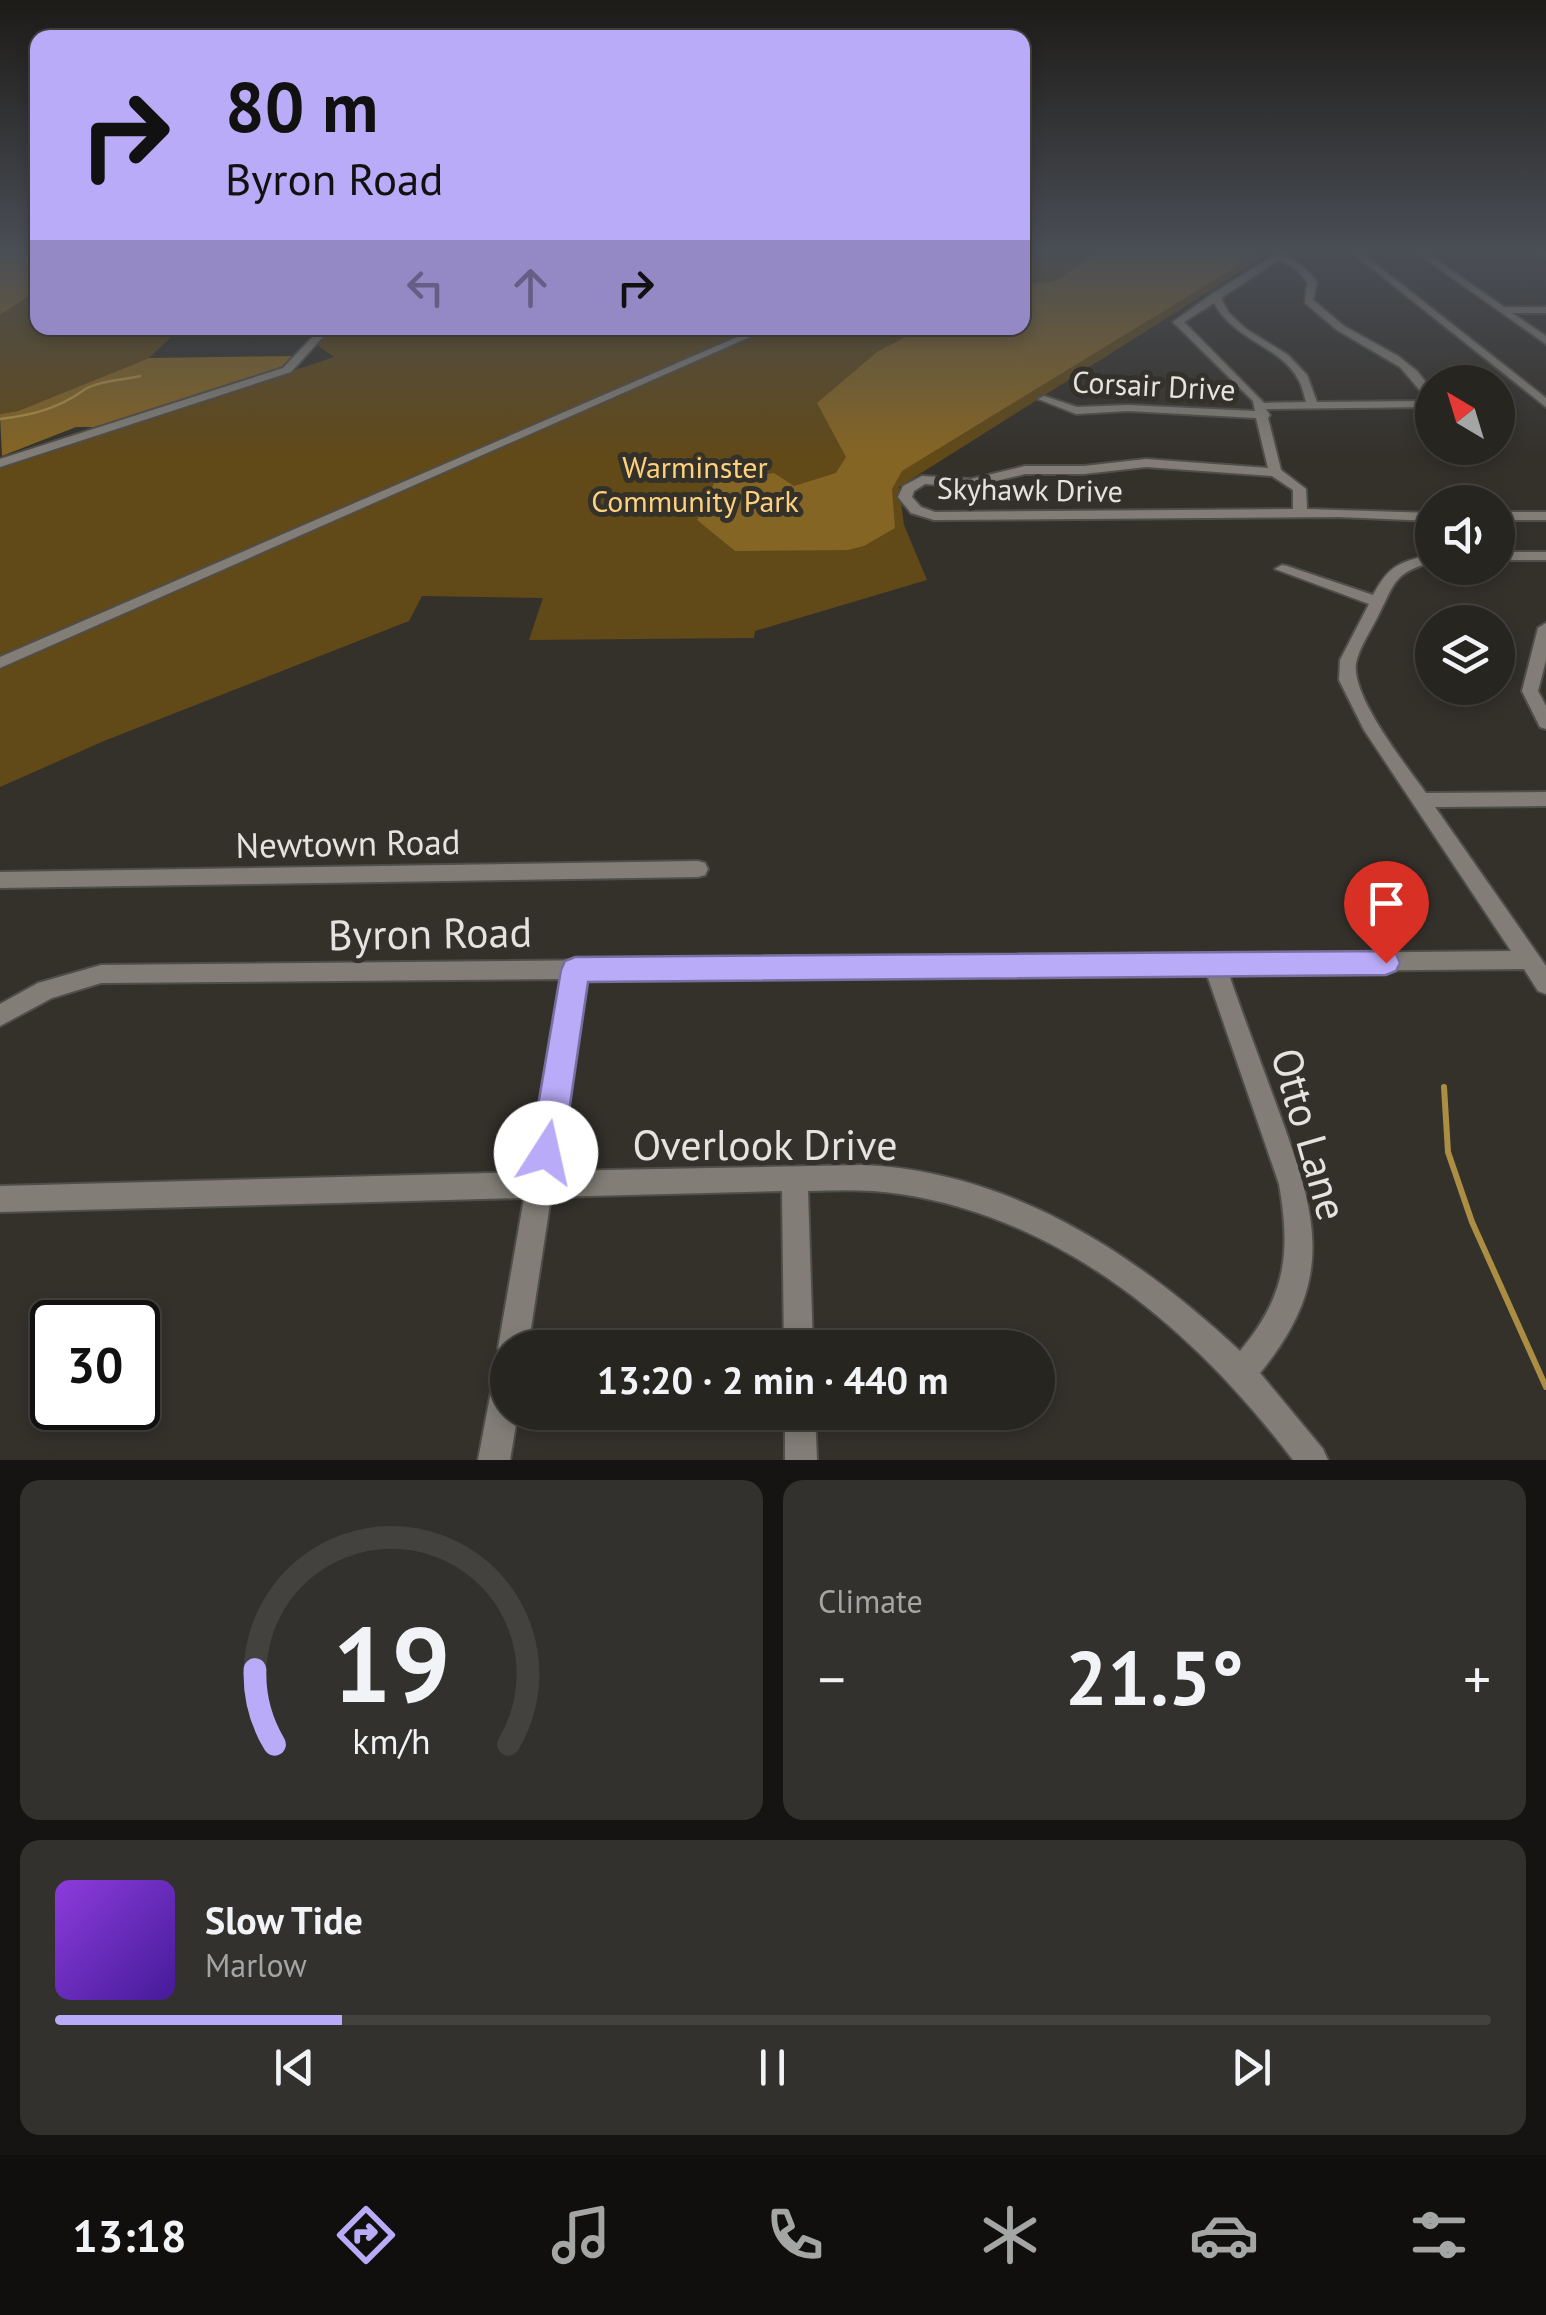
<!DOCTYPE html>
<html lang="en">
<head>
<meta charset="utf-8">
<style>
  :root { --surface:#272520; --page:#33312d; --text:#f1f3f6; --muted:#a4a5a5; --line:#43423e; --accent:#b9abf7 }
  body { margin:0; font-family:"PT Sans",sans-serif; background:var(--page); color:var(--text); height:100vh; display:flex; flex-direction:column; font-size:38px; white-space:nowrap }
  * { box-sizing:border-box; margin:0 }
  p { font-size:32px; color:var(--muted) }
  .icon { flex:none; width:55px; height:55px; fill:none; stroke:currentColor; stroke-width:2; stroke-linecap:round; stroke-linejoin:round }
  .map { position:relative; height:1460px; overflow:hidden }
  .drawer { display:flex; flex-direction:column; gap:20px; padding:20px; background:#151412; flex:1 }
  .drawer>* { flex:none }
  .guide { position:absolute; left:30px; top:30px; width:1000px; height:305px; border-radius:20px; box-shadow:0 5px 15px #0003,0 0 0 2px var(--line); background:#b9abf7; color:#111; overflow:hidden }
  .needle { width:65px; rotate:322deg }
  .fabs { position:absolute; left:1415px; top:365px; display:grid; gap:20px }
  .fabs a { display:grid; place-items:center; width:100px; height:100px; border-radius:50%; background:var(--surface); box-shadow:0 5px 15px #0003,0 0 0 2px var(--line); font-size:50px }
  .speed { position:absolute; left:30px; top:1300px; display:flex; gap:20px; font-size:50px; font-weight:700; text-align:center }
  .speed>* { display:grid; place-content:center; width:130px; height:130px; border-radius:50%; background:var(--surface); box-shadow:0 5px 15px #0003,0 0 0 2px var(--line); line-height:1 }
  .speed .limit { border:5px solid #111; border-radius:15px; background:#fff; color:#111 }
  .pin { position:absolute; display:grid; place-items:center; width:85px; height:85px; color:#fff; margin:-102px -42px; border-radius:50% 50% 50% 0; rotate:-45deg; box-shadow:0 0 10px #0007 }
  .pin .icon { rotate:45deg }
  .me { position:absolute; width:110px; margin:-55px; rotate:10deg; stroke-linejoin:round; filter:drop-shadow(0 0 8px #0008) }
  .turn { display:flex; align-items:center; gap:35px; height:210px; padding:0 30px; font-size:45px }
  .turn .icon { width:130px; height:130px; stroke-width:2.5 }
  .turn b { display:block; font-size:70px; line-height:85px }
  .lanes { display:flex; align-items:center; height:95px; padding:0 30px; background:#0003; justify-content:center; gap:50px; direction:ltr }
  .lanes .off { opacity:.35 }
  .big { font-size:75px; font-weight:600; line-height:1.1 }
  .drawer .card { flex:1; display:flex; flex-direction:column; justify-content:center; gap:15px; min-width:0; padding:0 35px; border-radius:20px; background:var(--page) }
  .drawer .dial { align-items:center; gap:0 }
  .dial svg { height:260px; overflow:visible; fill:none; stroke:var(--line); stroke-width:7; stroke-linecap:round; text-anchor:middle }
  .dial text { fill:var(--text); stroke:none }
  .song { display:flex; align-items:center; gap:30px }
  .cover { width:120px; height:120px; border-radius:15px; background:linear-gradient(135deg,hsl(270 70% 55%),hsl(260 70% 35%)) }
  .played { height:10px; border-radius:5px; background:linear-gradient(90deg,var(--accent) 20%,var(--line) 20%) }
  .keys { display:flex; justify-content:space-around; direction:ltr }
  .heat { display:flex; justify-content:space-between; align-items:center; font-size:55px; direction:ltr }
  .drawer .tiles { flex:1; display:grid; gap:20px; grid-template-columns:1fr 1fr }
  .card:last-child { grid-column:span 2 }
  .trip { position:absolute; left:490px; top:1330px; width:565px; height:100px; border-radius:50px; background:var(--surface); box-shadow:0 5px 15px #0003,0 0 0 2px var(--line); font-weight:600; line-height:100px; text-align:center }
  .tab-bar { display:flex; height:160px; justify-content:space-around; align-items:center; background:#100f0d; color:var(--muted) }
  .tab-bar .icon { width:70px; height:70px }
  .tab-bar .active { color:var(--accent) }
  .tab-bar b { font-size:45px; color:var(--text) }
  .map>svg:first-child { display:block }
  .green { fill:#614918 }
  .forest { fill:#856524 }
  .lines { fill:none; stroke-linecap:round; stroke-linejoin:round }
  .stream-far1 { stroke:#ab8e43; stroke-width:2.5 }
  .stream { stroke:#ab8e43; stroke-width:6 }
  .minor-casing { stroke:#504e48; stroke-width:4 }
  .minor { fill:#827e77; fill-rule:evenodd }
  .route { fill:#b9abf7; stroke:#786fa1; stroke-width:2.5 }
  .labels { text-anchor:middle; dominant-baseline:central; stroke-width:10; stroke-linejoin:round; paint-order:stroke }
  .far-street-label { font-size:30px; fill:#e5e3df; stroke:#34312b }
  .far-park-label { font-size:30px; fill:#fed17c; stroke:#34312b }
  .street-label { font-size:35px; fill:#e5e3df; stroke:#34312b }
  .near-street-label { font-size:42px; fill:#e5e3df; stroke:#34312b }
</style>
</head>
<body>
<div class="map">
<svg width="1546" height="1460" viewBox="0 0 1546 1460">
  <rect width="100%" height="100%" fill="#34312b"/>
  <!-- green -->
  <path class="green" d="M1023,251h250l-374,236 5,38 23,55 -172,51 -1,7 -225,2 14,-42 -121,-2 -13,25 -305,120 -104,46v-318l334,-112 -17,-12 15,-17h690z
    M37,290l1,38h143l-32,30 -131,53 -18,3v-99z"/>
  <!-- forest -->
  <path class="forest" d="M0,251h37l1,39 -38,25z
    M1102,251h160l-360,220 -10,18 3,39 -31,18 -16,4 -113,1 -38,-31 18,-39 59,-8 20,13 42,-13 10,-16 -29,-54 60,-51 45,-24h100l1,-44 30,-2z
    M300,356l-18,13 -179,58h-27l-74,29 -2,-42 18,-3 131,-53z"/>
  <g class="lines">
    <!-- stream-far1 -->
    <path class="stream-far1" d="M0,419c33,-4 57,-10 84,-29 13,-9 40,-10 56,-14"/>
    <!-- stream -->
    <path class="stream" d="M1444,1087l4,65 24,70 74,165"/>
    <!-- minor casing -->
    <g class="minor-casing">
      <path id="minor" d="M1281,251h10l-6,5 18,10 14,16 -4,18 31,26 54,30 19,15 15,19v17l-166,2 4,6 -2,3 13,52 25,19 1,20 125,4v8l-93,-4 -405,3 -23,-7 -13,-16 5,-11 19,-10 49,3 54,-13h59l62,-7 122,9 -12,-50 -128,-7 -52,3 -38,-15 6,-3 33,11 51,-2 127,6 -2,-10 -80,-79 39,-28zM1279,260l18,10 10,12 -2,21 32,27 63,37 29,34 -112,1 -10,-27 -19,-20 -42,-26 -17,-16 -8,-15zM1214,303c21,38 66,43 84,76 4,6 6,16 8,23l-42,1 -80,-81zM1146,467l126,9 21,14v19l-358,3 -14,-5 -9,-10 2,-6 11,-7 46,3 54,-13h59z
        M1350,251h9l187,147v9z
        M1414,251h10l80,56h42v6h-34l34,23v8z
        M1537,251h9v6z
        M321,328h10l-40,44 -291,95v-8l283,-91z
        M758,328h12l-770,340v-11z
        M1498,512h48v8h-48z
        M1498,552h48v8h-48z
        M1432,554v8c-37,11 -36,18 -53,52 -7,15 -20,33 -23,49 -5,34 50,102 70,130l120,-1v14l-111,1 111,159v28l-8,-3 -14,-22 -296,3c16,46 33,91 50,137 38,105 60,169 -18,264l63,76 5,11h-35c-98,-129 -228,-241 -393,-266 -30,-5 -61,-4 -92,-3l5,157h-29l-2,-157 -231,6 -23,151h-20v12l-5,-2 -5,-10 26,-150 -524,14v-26l529,-14 33,-193 -461,4 -49,15 -52,28v-22l38,-21 63,-18 1410,-14 -147,-221 -25,-50 1,-20 29,-56 -94,-35 7,-4 5,1 86,29c17,-31 26,-32 59,-41zM1206,972l73,212c12,69 7,112 -39,167 -105,-98 -230,-180 -378,-186l-307,6 30,-192z
        M1546,623v37l-8,31 8,15v23l-6,-2 -18,-36 16,-63z
        M698,861l7,2 3,6 -3,6 -7,2 -698,11v-16z
        M508,1366v46h10l-8,48h-32l15,-79 5,-10z
        M785,1412h30l2,48h-32z"/>
    </g>
    <!-- minor -->
    <use href="#minor" class="minor"/>
  </g>
  <!-- sky -->
  <linearGradient id="sky" x2="0" y2="1"><stop stop-color="#1d1b18"/><stop offset="0.55" stop-color="#4a4e55"/><stop offset="1" stop-color="#4a4e55" stop-opacity="0"/></linearGradient>
  <rect width="1546" height="456" fill="url(#sky)"/>
  <!-- route -->
  <path class="route" d="M1386,951l10,3 4,9 -4,8 -10,4 -798,7 -25,171 -5,12 -12,4 -11,-4 -5,-12 31,-183 4,-9 10,-4z"/>
  <g class="labels">
    <!-- far-street labels -->
    <g class="far-street-label">
      <text transform="translate(1154 385) rotate(3)">Corsair Drive</text>
      <text transform="translate(1030 489) rotate(1)">Skyhawk Drive</text>
    </g>
    <!-- far-park labels -->
    <g class="far-park-label">
      <text x="695" y="466">Warminster<tspan x="695" dy="34">Community Park</tspan></text>
    </g>
    <!-- street labels -->
    <g class="street-label">
      <text transform="translate(348 843) rotate(-1)">Newtown Road</text>
    </g>
    <!-- near-street labels -->
    <g class="near-street-label">
      <text transform="translate(430 933) rotate(-1)">Byron Road</text>
      <text transform="translate(1310 1134) rotate(74)">Otto Lane</text>
      <text x="765" y="1144">Overlook Drive</text>
    </g>
  </g>
</svg>
<div class="fabs">
<a><svg class="needle" viewBox="-14 -14 28 28"><path d="M0-13l5 13h-10z" fill="#e53935"/><path d="M0 13l5-13h-10z" fill="#a4a5a5"/></svg></a>
<a><svg class="icon" aria-label="sound" viewBox="0 0 24 24"><path d="M4 9h4l5-4v14l-5-4H4zM17 9q2 3 0 6"/></svg></a>
<a><svg class="icon" aria-label="layers" viewBox="0 0 24 24"><path d="M12 4l9 5-9 5-9-5zM3 14l9 5 9-5"/></svg></a>
</div>
<div class="speed"><div class="limit">30</div></div>
<div class="pin" style="left:1386px;top:963px;background:#d93025"><svg class="icon" aria-label="arrive" viewBox="0 0 24 24"><path d="M6 21V4h12l-3 4 3 4H6"/></svg></div>
<svg class="me" style="left:546px;top:1153px" viewBox="-20 -20 40 40"><circle r="19" fill="#fff"/><path d="M0-13L10 11 0 6-10 11z" fill="#b9abf7"/></svg>
<div class="trip">13:20 · 2 min · 440 m</div>
<div class="guide">
<div class="turn"><svg class="icon" aria-label="right" viewBox="0 0 24 24"><path d="M7 20v-9h11M14 6l5 5-5 5"/></svg><div><b>80 m</b>Byron Road</div></div>
<div class="lanes"><svg class="icon off" aria-label="left" viewBox="0 0 24 24"><path d="M17 20v-9H6M10 6l-5 5 5 5"/></svg><svg class="icon off" aria-label="ahead" viewBox="0 0 24 24"><path d="M12 20V5M6 11l6-6 6 6"/></svg><svg class="icon" aria-label="right" viewBox="0 0 24 24"><path d="M7 20v-9h11M14 6l5 5-5 5"/></svg></div>
</div>
</div>
<section class="drawer">
<div class="tiles">
<div class="card dial"><svg viewBox="0 0 100 80">
<path d="M14 69A42 42 0 1 1 86 69"/>
<path d="M14 69A42 42 0 0 1 8 46" stroke="#b9abf7"/>
<text x="50" y="56" font-size="32" font-weight="700">19</text>
<text x="50" y="72" font-size="11">km/h</text>
</svg></div>
<div class="card"><p>Climate</p>
<div class="heat"><a>−</a><b class="big">21.5°</b><a>+</a></div>
</div>
<div class="card">
<div class="song"><i class="cover"></i><div><b>Slow Tide</b><p>Marlow</p></div></div>
<div class="played"></div>
<div class="keys"><svg class="icon" aria-label="previous" viewBox="0 0 24 24"><path d="M18 5L8 12l10 7zM5 5v14"/></svg><svg class="icon" aria-label="pause" viewBox="0 0 24 24"><path d="M8 5v14M16 5v14"/></svg><svg class="icon" aria-label="next" viewBox="0 0 24 24"><path d="M6 5l10 7-10 7zM19 5v14"/></svg></div>
</div>
</div>
</section>
<nav class="tab-bar">
<b>13:18</b>
<svg class="icon active" aria-label="directions" viewBox="0 0 24 24"><path d="M12 3l9 9-9 9-9-9zM9 14v-3h6M13 9l2 2-2 2"/></svg>
<svg class="icon" aria-label="music" viewBox="0 0 24 24"><path d="M9 18V5l10-2v13"/><circle cx="6" cy="18" r="3"/><circle cx="16" cy="16" r="3"/></svg>
<svg class="icon" aria-label="phone" viewBox="0 0 24 24"><path d="M5 4h4l2 5-3 2q2 4 5 5l2-3 5 2v4C11 20 4 13 5 4z"/></svg>
<svg class="icon" aria-label="climate" viewBox="0 0 24 24"><path d="M12 3v18M4 7l16 10M4 17L20 7"/></svg>
<svg class="icon" aria-label="car" viewBox="0 0 24 24"><path d="M5 17H2v-5l4-1 3-4h7l3 4 3 1v5h-3M9 17h6M6 11h13"/><circle cx="7" cy="17" r="2"/><circle cx="17" cy="17" r="2"/></svg>
<svg class="icon" aria-label="filters" viewBox="0 0 24 24"><path d="M4 7h16M4 17h16"/><circle cx="9" cy="7" r="2"/><circle cx="15" cy="17" r="2"/></svg>
</nav>
</body>
</html>
